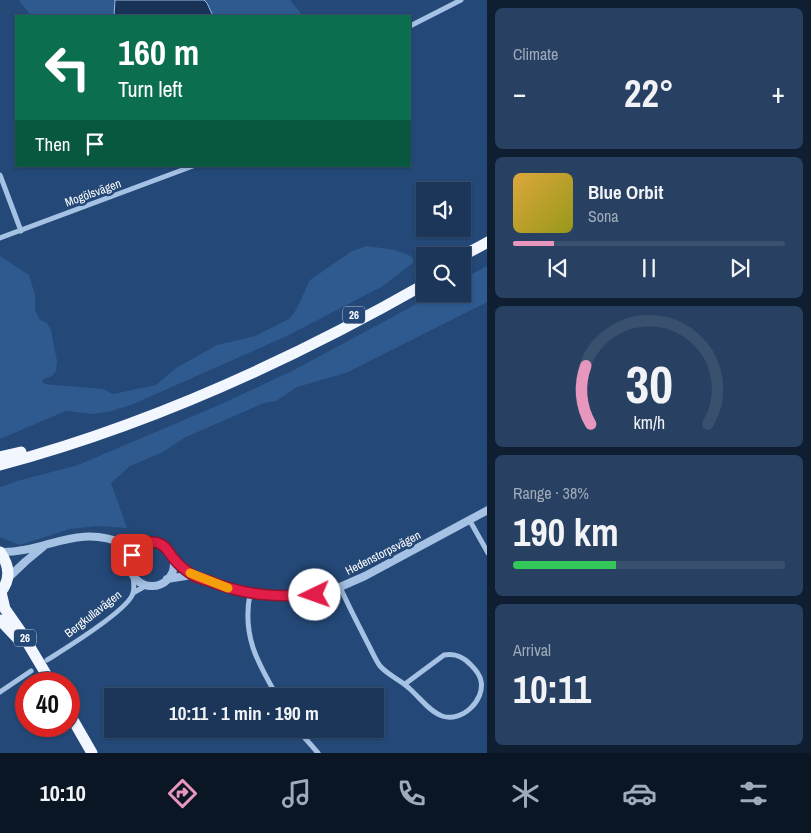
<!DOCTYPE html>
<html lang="en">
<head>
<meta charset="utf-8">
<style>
  :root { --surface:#1b3659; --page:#284162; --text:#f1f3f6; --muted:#a0abba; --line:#39506f; --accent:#e797bd }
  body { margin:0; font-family:"Archivo Narrow",sans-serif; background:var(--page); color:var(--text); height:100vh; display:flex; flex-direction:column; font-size:19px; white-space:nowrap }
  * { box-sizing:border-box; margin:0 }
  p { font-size:16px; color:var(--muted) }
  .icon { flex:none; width:28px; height:28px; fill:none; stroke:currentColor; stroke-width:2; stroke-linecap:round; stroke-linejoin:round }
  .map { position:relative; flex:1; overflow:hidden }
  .drawer { display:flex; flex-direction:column; gap:8px; padding:8px; background:#0f1e31; width:324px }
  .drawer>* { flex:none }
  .banner { position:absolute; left:15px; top:15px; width:396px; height:152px; border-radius:0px; box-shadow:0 1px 4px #0004,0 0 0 1px var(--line); background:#0b6e4f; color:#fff; overflow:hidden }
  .tools { position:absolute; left:416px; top:182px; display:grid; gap:10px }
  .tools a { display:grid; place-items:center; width:55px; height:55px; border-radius:0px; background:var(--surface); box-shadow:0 1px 4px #0004,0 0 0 1px var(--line); font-size:25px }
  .speed { position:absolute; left:15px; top:672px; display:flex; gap:10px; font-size:25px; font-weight:700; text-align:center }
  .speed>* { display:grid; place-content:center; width:65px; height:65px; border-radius:50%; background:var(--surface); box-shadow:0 1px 4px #0004,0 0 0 1px var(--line); line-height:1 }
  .speed .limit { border:8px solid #d22; background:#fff; color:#111 }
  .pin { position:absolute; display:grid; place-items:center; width:42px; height:42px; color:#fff; margin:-21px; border-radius:10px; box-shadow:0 2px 8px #0006 }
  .me { position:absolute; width:55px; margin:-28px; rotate:267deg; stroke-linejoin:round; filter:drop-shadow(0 0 4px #0008) }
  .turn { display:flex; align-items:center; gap:18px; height:105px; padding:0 20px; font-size:22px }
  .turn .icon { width:65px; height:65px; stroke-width:2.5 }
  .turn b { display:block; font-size:35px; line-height:42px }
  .then { display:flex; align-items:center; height:48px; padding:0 20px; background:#0003; gap:10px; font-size:19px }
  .big { font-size:38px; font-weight:700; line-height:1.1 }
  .drawer .card { flex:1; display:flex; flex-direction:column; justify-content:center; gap:8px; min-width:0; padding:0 18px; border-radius:8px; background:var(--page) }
  .drawer .dial { align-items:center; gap:0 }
  .dial svg { height:130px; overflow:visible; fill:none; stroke:var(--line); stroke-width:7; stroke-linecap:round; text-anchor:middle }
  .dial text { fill:var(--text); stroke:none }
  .song { display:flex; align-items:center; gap:15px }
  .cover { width:60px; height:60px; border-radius:8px; background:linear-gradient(135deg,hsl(40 70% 55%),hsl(60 70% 35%)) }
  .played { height:5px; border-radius:2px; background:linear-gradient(90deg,var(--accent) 15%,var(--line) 15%) }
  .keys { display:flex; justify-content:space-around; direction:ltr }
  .heat { display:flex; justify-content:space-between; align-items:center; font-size:28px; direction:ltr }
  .charge { height:8px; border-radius:4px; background:linear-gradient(90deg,#34c759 38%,var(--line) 0) }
  .trip { position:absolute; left:104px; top:688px; width:280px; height:50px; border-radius:0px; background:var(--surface); box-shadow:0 1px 4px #0004,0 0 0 1px var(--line); font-weight:700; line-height:50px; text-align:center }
  .menu { display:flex; height:80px; justify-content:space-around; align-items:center; background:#0b1624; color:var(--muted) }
  .menu .icon { width:35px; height:35px }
  .menu .on { color:var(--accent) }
  .menu b { font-size:22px; color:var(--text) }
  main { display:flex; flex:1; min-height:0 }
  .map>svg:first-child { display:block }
  .green { fill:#2f5a8f }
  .water { fill:#193358; stroke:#99bce4 }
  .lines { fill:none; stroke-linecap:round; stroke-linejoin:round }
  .minor { stroke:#a5c1e3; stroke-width:5 }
  .tertiary { stroke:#a5c1e3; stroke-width:8 }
  .trunk { stroke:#f2f6fe; stroke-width:11 }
  .route-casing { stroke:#92132f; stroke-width:12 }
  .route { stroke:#e11d48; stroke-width:9 }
  .slow { stroke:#f59e0b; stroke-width:9 }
  .labels { text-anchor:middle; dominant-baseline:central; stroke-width:5; stroke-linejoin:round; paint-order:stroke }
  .shield { fill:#244877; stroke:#bdc8d6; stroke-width:1 }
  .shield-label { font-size:11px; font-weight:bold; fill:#fff }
  .street-label { font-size:12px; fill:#fff; stroke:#244877 }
</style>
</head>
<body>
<main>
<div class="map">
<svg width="488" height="753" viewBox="0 0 488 753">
  <rect width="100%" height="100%" fill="#244877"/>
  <!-- green -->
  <path class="green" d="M19,0h96l-1,16h-83z
    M204,0h86l13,16h-90l-6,-13z
    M367,246l28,4 16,6 3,6 -31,24 -96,50 -156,69 -23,7 -16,2 -26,-3 -66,28v-183l29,19 6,20v15l5,10 7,3 4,7 6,31 -1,10 -4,5 -10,4 2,4 59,5 10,5 43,-9 20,-17 41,-23 38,-9 34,-17 7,-9 14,-30 42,-29z
    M487,266v36l-141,71 -49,14 -21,14 -12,2 -78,34 -25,16 -31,13 -19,17 16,45 -29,-2 -28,3 -50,16 -20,-8v-50l21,-7 57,-15 141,-60 75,-35 141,-76h27l1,-15z"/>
  <!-- water -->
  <path class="water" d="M115,0h89l3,3 6,13h-99z"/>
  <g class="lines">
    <!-- minor -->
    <path class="minor" d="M410,26l51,-26
      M0,175l21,56
      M0,238l193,-72
      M470,521l18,32
      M340,587c8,18 18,37 27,55 4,7 8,17 13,24 9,10 21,14 30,23 10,9 20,23 32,27 20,7 43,-16 39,-35 -1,-6 -6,-12 -10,-16 -7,-8 -17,-12 -27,-10l-39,29
      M133,593l14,-8
      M250,594c-8,41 7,68 27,102
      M47,660c16,-10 82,-50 86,-67 2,-5 0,-14 0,-19
      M0,692l31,-21
      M297,729l21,24"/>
    <!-- tertiary -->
    <path class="tertiary" d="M130 564a22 22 0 1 1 44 0a22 22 0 1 1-44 0Z
      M0,552c45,1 77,-29 124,-8l6,17
      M173,558l19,17 48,17 40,4 35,-1 25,-8 25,-11 123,-66
      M8,578l18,-17 17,-14
      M167,579l25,-4"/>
    <!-- trunk -->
    <path class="trunk" d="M462,256l26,-14
      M0,457l21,-5
      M0,465c150,-40 290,-104 425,-181
      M0,552c10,14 11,28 0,41
      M1,592l4,17 16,23 31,52
      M0,620l17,18
      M69,713l23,40"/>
  </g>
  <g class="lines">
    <!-- route casing -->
    <g class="route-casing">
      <path id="route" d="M132,555c5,-10 15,-15 26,-12 9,3 10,9 16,16 4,5 11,11 17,15 5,4 12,5 18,7 38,15 66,16 106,14"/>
    </g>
    <!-- route -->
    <use href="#route" class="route"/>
    <!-- slow -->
    <path class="slow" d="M190,573l38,15"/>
  </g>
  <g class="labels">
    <!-- shield labels -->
    <g class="shield">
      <rect x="343" y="306.5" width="22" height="17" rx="4"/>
      <rect x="14" y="629.5" width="22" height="17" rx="4"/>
    </g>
    <g class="shield-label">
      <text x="354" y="315">26</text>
      <text x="25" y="638">26</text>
    </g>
    <!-- street labels -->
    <g class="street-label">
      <text transform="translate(93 193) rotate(-20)">Mogölsvägen</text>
      <text transform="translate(383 553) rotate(-27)">Hedenstorpsvägen</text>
      <text transform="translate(93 614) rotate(-38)">Bergkullavägen</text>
    </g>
  </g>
</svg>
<div class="tools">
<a><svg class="icon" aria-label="sound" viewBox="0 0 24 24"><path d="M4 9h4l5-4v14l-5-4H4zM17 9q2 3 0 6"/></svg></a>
<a><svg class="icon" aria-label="search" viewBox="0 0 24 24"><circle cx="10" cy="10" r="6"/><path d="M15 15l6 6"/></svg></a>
</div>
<div class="speed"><div class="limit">40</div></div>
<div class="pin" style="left:132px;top:555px;background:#d93025"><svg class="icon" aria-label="arrive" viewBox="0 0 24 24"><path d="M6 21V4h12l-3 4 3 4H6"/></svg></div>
<svg class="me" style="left:315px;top:595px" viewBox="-20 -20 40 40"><circle r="19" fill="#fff"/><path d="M0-13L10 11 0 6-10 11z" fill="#e11d48"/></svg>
<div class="trip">10:11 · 1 min · 190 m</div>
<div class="banner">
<div class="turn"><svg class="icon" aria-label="left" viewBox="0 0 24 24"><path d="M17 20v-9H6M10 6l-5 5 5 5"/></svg><div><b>160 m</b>Turn left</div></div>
<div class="then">Then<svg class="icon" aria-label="arrive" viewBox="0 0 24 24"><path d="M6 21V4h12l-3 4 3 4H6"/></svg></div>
</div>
</div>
<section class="drawer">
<div class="card"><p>Climate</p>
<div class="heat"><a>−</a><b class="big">22°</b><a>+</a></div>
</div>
<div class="card">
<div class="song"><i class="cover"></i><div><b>Blue Orbit</b><p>Sona</p></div></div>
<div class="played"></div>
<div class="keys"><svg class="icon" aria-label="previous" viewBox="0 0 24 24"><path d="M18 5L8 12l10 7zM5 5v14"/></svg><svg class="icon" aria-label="pause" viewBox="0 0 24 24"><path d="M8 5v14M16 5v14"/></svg><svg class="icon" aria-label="next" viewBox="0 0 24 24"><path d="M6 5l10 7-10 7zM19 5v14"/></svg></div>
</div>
<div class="card dial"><svg viewBox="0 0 100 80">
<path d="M14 69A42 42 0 1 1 86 69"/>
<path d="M14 69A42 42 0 0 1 11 33" stroke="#e797bd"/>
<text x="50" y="56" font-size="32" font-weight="700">30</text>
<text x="50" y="72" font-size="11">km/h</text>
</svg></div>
<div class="card"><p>Range · 38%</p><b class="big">190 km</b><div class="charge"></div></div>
<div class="card"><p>Arrival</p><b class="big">10:11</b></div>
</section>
</main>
<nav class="menu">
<b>10:10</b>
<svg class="icon on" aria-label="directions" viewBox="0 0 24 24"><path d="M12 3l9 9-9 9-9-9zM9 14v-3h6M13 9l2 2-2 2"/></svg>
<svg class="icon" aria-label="music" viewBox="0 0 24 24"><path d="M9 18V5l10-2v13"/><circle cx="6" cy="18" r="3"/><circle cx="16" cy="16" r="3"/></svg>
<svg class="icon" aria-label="phone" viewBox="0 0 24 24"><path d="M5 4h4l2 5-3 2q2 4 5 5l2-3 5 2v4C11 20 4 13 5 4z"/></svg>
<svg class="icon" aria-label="climate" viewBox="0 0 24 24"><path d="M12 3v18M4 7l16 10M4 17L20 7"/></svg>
<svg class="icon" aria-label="car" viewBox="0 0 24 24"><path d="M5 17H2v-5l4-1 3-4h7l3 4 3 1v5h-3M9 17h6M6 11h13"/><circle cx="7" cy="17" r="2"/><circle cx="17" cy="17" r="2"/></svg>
<svg class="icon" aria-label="filters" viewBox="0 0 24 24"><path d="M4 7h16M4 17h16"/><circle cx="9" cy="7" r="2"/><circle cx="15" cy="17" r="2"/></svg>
</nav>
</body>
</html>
